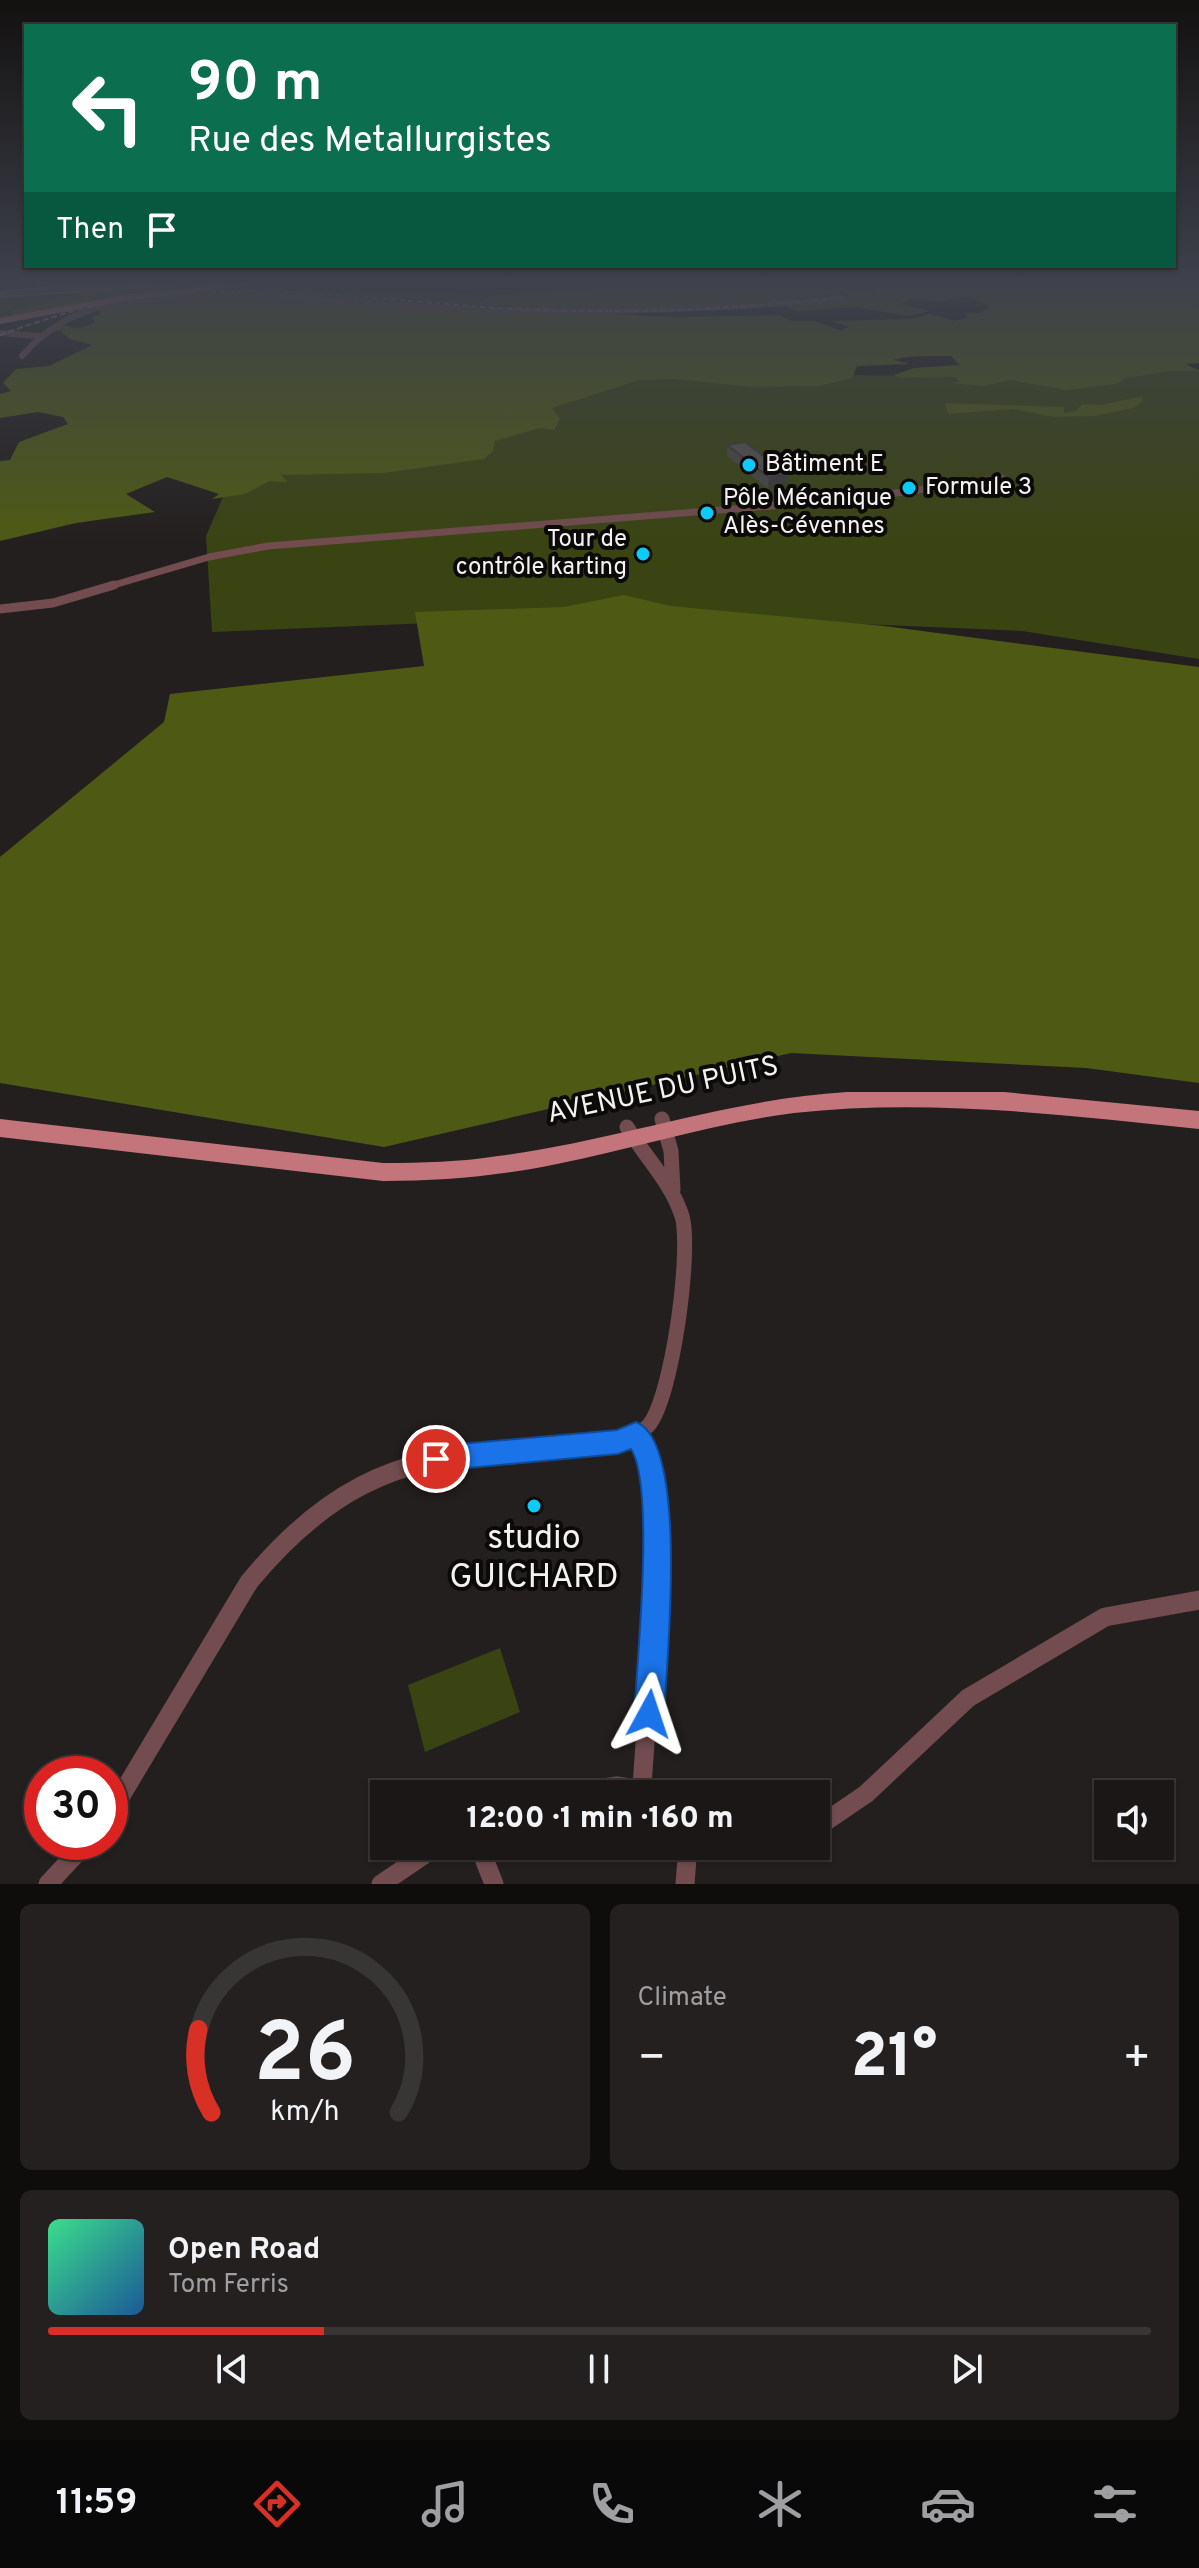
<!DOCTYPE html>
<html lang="en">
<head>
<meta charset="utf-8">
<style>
  :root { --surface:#1a1716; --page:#23201f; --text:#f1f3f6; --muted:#9f9fa1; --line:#383635; --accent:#d93025 }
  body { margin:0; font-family:Overpass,sans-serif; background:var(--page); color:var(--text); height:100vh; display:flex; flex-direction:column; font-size:30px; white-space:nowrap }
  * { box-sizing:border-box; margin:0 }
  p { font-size:26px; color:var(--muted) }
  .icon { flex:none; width:44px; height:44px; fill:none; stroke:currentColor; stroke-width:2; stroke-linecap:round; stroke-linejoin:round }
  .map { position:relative; height:1884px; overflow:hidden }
  .panel { display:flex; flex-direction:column; gap:20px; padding:20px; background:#0e0d0c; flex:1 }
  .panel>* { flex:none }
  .guide { position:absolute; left:24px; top:24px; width:1152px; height:244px; border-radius:0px; box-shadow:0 2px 6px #0004,0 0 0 2px var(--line); background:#0b6e4f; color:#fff; overflow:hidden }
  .tools { position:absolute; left:1094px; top:1780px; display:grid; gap:16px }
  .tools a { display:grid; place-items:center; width:80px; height:80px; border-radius:0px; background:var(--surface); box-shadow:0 2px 6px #0004,0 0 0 2px var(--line); font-size:40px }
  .speed { position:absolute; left:24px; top:1756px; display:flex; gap:16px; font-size:40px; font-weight:700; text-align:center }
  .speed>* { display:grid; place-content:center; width:104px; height:104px; border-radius:50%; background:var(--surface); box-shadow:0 2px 6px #0004,0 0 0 2px var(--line); line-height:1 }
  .speed .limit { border:12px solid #d22; background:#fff; color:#111 }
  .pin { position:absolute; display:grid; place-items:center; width:68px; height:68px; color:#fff; margin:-34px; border:4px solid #fff; border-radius:50%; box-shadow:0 2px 8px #0007 }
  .me { position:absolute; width:88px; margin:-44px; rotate:5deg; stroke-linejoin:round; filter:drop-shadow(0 0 6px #0008) }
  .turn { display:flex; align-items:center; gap:28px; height:168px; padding:0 32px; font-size:36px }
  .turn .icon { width:104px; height:104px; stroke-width:2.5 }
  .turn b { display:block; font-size:56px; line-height:68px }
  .then { display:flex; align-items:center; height:76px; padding:0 32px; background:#0003; gap:16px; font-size:30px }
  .big { font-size:60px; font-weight:800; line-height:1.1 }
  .panel .widget { flex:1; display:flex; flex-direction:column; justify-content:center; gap:12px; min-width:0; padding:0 28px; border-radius:12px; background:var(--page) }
  .panel .dial { align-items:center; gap:0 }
  .dial svg { height:208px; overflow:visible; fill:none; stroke:var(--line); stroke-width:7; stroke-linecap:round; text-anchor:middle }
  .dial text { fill:var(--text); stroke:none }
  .song { display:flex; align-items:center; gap:24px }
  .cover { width:96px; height:96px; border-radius:12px; background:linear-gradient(135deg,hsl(150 70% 55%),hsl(210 70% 35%)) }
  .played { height:8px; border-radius:4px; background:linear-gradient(90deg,var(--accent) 25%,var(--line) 25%) }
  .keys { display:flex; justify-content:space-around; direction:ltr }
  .heat { display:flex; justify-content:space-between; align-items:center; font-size:44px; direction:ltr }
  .panel .tiles { flex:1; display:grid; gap:20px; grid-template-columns:1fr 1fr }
  .widget:last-child { grid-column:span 2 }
  .trip { position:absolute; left:370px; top:1780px; width:460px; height:80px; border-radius:0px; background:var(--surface); box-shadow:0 2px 6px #0004,0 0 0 2px var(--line); font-weight:800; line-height:80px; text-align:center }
  .tabs { display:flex; height:128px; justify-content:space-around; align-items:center; background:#0a0909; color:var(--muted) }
  .tabs .icon { width:56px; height:56px }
  .tabs .current { color:var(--accent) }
  .tabs b { font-size:36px; color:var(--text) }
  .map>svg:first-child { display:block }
  .green { fill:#3a4412 }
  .forest { fill:#4e5a14 }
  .water { fill:#9c5284; stroke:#b682a5; stroke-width:2 }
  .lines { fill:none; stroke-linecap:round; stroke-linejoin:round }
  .street-far4 { stroke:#724c4e; stroke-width:6 }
  .street-far3 { stroke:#724c4e; stroke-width:7 }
  .street-far2 { stroke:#724c4e; stroke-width:9 }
  .street-far1 { stroke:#724c4e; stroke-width:15 }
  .street { stroke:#724c4e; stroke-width:19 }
  .primary { fill:#c4757b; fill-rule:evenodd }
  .rail { stroke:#8a8786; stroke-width:2; stroke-dasharray:6 3; stroke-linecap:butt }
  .wall { fill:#484744 }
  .shaded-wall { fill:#3b3937 }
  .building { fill:#54524f; stroke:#3b3937; stroke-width:2 }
  .route { fill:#1a73e8; stroke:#114b97; stroke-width:2 }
  .poi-dot { fill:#0ccafa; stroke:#0b0a09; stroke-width:3 }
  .labels { text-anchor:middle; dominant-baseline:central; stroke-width:8; stroke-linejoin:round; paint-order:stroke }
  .far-poi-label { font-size:24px; fill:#f4f2f1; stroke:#0b0a09; text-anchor:start }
  .street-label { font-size:28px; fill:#f4f2f1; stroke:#0b0a09 }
  .near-poi-label { font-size:34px; fill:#f4f2f1; stroke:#0b0a09 }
</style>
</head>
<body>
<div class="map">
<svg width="1199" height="1884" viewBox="0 0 1199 1884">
  <rect width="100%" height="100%" fill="#231f1e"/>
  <!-- green -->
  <path class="green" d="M290,281h43l12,7 24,4 125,3 -18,10 -280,-13z
    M84,291l-71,19 -3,7 -10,2v-22z
    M1199,369v290l-177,-28 -275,-12 -173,-2 -362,15 -6,-96 20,-46 141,-64 299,-53 267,3z
    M500,1648l20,64 -95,40 -17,-67z"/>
  <!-- forest -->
  <path class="forest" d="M259,281l-154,17 -95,19 2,-7 72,-19z
    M695,281h504v82l-13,1 13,7h-30l-43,7 -10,6 -50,6 -55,-10 -27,6 -34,-3 10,-2 -5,-4 -55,1 -6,-3 20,-7 46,-3 -9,-9c-14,0 -47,-1 -57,4l15,4 -52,2 -5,12 -34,8 -65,1 -79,-8 -35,1 -87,28 8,11 -6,11 -14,-2 -45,13 -2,10 -9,8 -100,14 -103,2 6,7 -18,-1 -24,13 -33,5 7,-5 -52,-17 -41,17 29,18 -79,11 -76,18v-80l10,-1 9,-18 49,-18 -5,-7 -25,-5 -38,6v-24l11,-3 -8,-8 13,-14 33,-3 43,-21 -22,-6 -9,-7 4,-3 -19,5 19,-9c10,5 20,3 30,-3l-3,-5 7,-2 3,-9 101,-11 474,22 103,-2 10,6h24l28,10 7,-5 -20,-5 81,-2 20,-5 25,7 13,-4 -2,-4h14l10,-6 -23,-11 -26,6 -30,-3 -10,5 29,7 -20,5 -55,-9 -60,4 -10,-7 66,-6 -6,-5c-122,19 -246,17 -369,12l18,-10z
    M1143,396l-1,6 -9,6 -38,8 -42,1 -40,-8 -65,5 -3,-11 119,4v6l12,-2 6,-7 19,1z
    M624,595l46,11 214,20 315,41v416l-113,-15 -295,-15 -407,94 -384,-64v-226l164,-135 6,-28 254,-28 -9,-54 149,-5z"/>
  <!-- water -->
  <path class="water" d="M103,281h135l-238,16v-5z"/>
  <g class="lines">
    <!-- street-far4 -->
    <path class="street-far4" d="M32,281h35
      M0,333l39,3
      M22,356c23,-27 53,-44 87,-51 107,-22 231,-2 340,3 132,6 262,2 394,-9l-11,-7 2,-3 75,-8"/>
    <!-- street-far3 -->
    <path class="street-far3" d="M107,587l102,-30 59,-11 579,-46 155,-22"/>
    <!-- street-far2 -->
    <path class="street-far2" d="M0,609l53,-6 61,-18"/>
    <!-- street-far1 -->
    <path class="street-far1" d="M662,1119l9,32 2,39
      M627,1127c18,30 44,55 55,89 10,34 -10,184 -34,210 -4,4 -11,7 -16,9"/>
    <!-- street -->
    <path class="street" d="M636,1434l11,15 7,45 3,78 -15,214
      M561,1794l56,-8 56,8
      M110,1814l139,-232c71,-86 142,-126 255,-131 44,-2 92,0 133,-18
      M816,1828l50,-34 102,-96 137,-81 94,-17
      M479,1846l15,38
      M688,1849l42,-3
      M48,1884l39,-42
      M381,1884l56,-38
      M685,1884l3,-38"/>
    <!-- primary -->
    <path class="primary" d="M258,281h25l-159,20 -124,23v-6l124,-23z
      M847,1092h157l195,19v18c-134,-14 -271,-31 -405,-16 -80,10 -158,35 -237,51 -58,12 -115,17 -174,17l-383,-44v-18l383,44c39,0 77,-1 115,-7 118,-15 230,-57 349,-64z"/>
    <!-- rail -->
    <path class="rail" d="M0,335c42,-15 84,-29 128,-36 136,-21 275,6 411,11 136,5 271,-5 404,-29"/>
  </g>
  <!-- wall -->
  <path class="wall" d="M727,445l60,29 -1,11 -18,4 -41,-33z"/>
  <!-- shaded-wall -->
  <path class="shaded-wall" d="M787,474l-1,11 -18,4 1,-12z"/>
  <!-- building -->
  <path class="building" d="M745,442l42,32 -18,3 -42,-32z"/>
  <!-- sky -->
  <linearGradient id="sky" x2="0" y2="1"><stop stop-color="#131110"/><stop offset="0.52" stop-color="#3f424c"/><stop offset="1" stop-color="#3f424c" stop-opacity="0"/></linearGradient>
  <rect width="1199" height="544" fill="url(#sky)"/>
  <!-- route -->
  <path class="route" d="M636,1422c53,20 31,240 28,292l-4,10 -11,5 -11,-5 -4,-10c3,-50 21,-229 -3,-265l-13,5 -182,17 -10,-4 -4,-8 4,-9 10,-4 181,-16z"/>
  <!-- markers -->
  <g class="poi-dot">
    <circle cx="749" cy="465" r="8"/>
    <circle cx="909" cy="488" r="8"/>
    <circle cx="707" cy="513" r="8"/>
    <circle cx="643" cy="554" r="8"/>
    <circle cx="534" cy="1506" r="8"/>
  </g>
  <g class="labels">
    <!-- far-poi labels -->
    <g class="far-poi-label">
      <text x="765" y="465">Bâtiment E</text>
      <text x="925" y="488">Formule 3</text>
      <text x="723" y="499">Pôle Mécanique<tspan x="723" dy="28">Alès-Cévennes</tspan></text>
      <text x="627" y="540" text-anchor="end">Tour de<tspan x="627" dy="28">contrôle karting</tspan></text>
    </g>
    <!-- street labels -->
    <g class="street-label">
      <text transform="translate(663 1091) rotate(-12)">AVENUE DU PUITS</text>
    </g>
    <!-- near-poi labels -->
    <g class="near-poi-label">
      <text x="534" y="1539">studio<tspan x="534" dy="39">GUICHARD</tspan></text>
    </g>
  </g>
</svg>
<div class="tools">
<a><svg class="icon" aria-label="sound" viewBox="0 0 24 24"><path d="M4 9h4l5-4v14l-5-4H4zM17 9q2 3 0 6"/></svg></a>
</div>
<div class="speed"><div class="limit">30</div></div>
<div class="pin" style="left:436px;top:1459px;background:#d93025"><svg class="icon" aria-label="arrive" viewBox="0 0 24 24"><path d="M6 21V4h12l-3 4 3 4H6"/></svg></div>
<svg class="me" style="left:649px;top:1714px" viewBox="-20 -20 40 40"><path d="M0-17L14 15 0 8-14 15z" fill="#1a73e8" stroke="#fff" stroke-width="4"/></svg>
<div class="trip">12:00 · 1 min · 160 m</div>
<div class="guide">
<div class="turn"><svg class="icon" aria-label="left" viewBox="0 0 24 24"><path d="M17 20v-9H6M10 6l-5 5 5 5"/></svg><div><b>90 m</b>Rue des Metallurgistes</div></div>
<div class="then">Then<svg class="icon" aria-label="arrive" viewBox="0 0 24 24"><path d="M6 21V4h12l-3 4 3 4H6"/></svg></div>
</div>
</div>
<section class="panel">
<div class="tiles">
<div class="widget dial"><svg viewBox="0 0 100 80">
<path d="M14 69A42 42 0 1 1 86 69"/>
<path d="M14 69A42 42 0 0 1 9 37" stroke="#d93025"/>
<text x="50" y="56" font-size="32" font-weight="700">26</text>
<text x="50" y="72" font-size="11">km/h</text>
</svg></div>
<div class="widget"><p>Climate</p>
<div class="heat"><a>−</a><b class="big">21°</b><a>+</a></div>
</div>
<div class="widget">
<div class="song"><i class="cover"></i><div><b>Open Road</b><p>Tom Ferris</p></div></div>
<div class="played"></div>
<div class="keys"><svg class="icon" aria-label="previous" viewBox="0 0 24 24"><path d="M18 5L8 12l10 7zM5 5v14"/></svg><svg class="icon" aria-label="pause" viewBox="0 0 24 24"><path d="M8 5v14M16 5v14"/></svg><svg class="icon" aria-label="next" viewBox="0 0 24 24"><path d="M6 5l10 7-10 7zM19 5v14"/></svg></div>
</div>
</div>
</section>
<nav class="tabs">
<b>11:59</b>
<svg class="icon current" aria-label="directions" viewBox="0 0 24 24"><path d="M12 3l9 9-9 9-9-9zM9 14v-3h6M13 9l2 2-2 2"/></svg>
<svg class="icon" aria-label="music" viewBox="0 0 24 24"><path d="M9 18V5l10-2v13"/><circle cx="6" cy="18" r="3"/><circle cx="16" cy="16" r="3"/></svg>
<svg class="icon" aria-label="phone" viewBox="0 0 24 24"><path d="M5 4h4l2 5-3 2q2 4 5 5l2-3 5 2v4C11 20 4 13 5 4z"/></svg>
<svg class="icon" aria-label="climate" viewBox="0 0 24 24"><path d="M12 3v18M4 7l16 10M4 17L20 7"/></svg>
<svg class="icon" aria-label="car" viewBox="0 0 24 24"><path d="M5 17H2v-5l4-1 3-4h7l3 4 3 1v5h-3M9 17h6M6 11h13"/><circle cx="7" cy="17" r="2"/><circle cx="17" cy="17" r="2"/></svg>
<svg class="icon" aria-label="filters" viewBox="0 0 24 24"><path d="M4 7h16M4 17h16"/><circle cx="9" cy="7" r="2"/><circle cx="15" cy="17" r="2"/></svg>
</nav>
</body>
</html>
